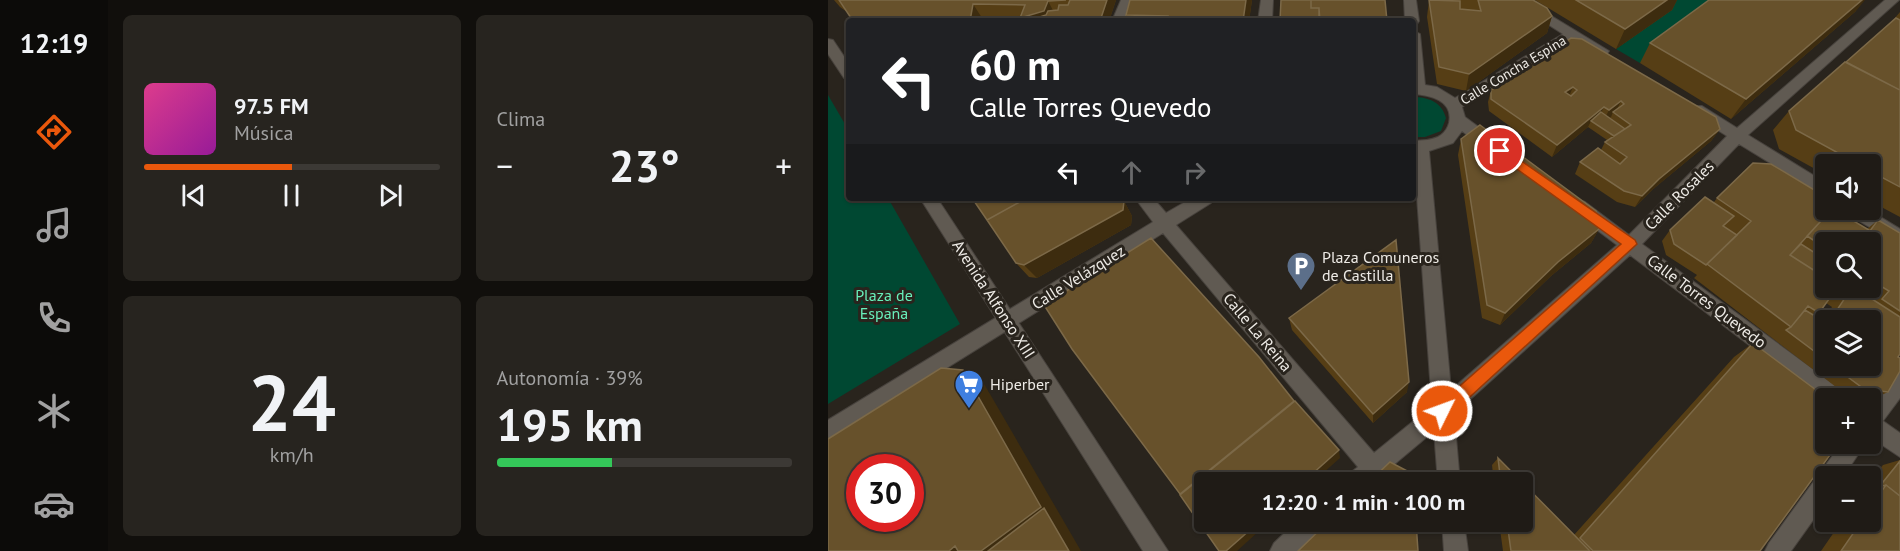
<!DOCTYPE html>
<html lang="es">
<head>
<meta charset="utf-8">
<style>
  :root { --surface:#1f1b16; --page:#27241f; --text:#f1f3f6; --muted:#a1a1a1; --line:#3c3935; --accent:#ea580c }
  body { margin:0; font-family:"PT Sans",sans-serif; background:var(--page); color:var(--text); height:100vh; display:flex; flex-direction:column; font-size:22px; white-space:nowrap }
  * { box-sizing:border-box; margin:0 }
  p { font-size:20px; color:var(--muted) }
  .icon { flex:none; width:33px; height:33px; fill:none; stroke:currentColor; stroke-width:2; stroke-linecap:round; stroke-linejoin:round }
  .map { position:relative; flex:1; overflow:hidden }
  .panel { display:flex; flex-direction:column; gap:15px; padding:15px; background:#110f0c; width:720px }
  .panel>* { flex:none }
  .top-card { position:absolute; left:18px; top:18px; width:570px; height:183px; border-radius:6px; box-shadow:0 2px 4px #0004,0 0 0 2px var(--line); background:#202124; color:#fff; overflow:hidden }
  .fabs { position:absolute; left:987px; top:154px; display:grid; gap:12px }
  .fabs a { display:grid; place-items:center; width:66px; height:66px; border-radius:6px; background:var(--surface); box-shadow:0 2px 4px #0004,0 0 0 2px var(--line); font-size:30px }
  .speed { position:absolute; left:18px; top:454px; display:flex; gap:12px; font-size:30px; font-weight:700; text-align:center }
  .speed>* { display:grid; place-content:center; width:78px; height:78px; border-radius:50%; background:var(--surface); box-shadow:0 2px 4px #0004,0 0 0 2px var(--line); line-height:1 }
  .speed .limit { border:9px solid #d22; background:#fff; color:#111 }
  .pin { position:absolute; display:grid; place-items:center; width:51px; height:51px; color:#fff; margin:-26px; border:3px solid #fff; border-radius:50%; box-shadow:0 2px 6px #0007 }
  .me { position:absolute; width:66px; margin:-33px; rotate:48deg; stroke-linejoin:round; filter:drop-shadow(0 0 4px #0008) }
  .turn { display:flex; align-items:center; gap:21px; height:126px; padding:0 24px; font-size:27px }
  .turn .icon { width:78px; height:78px; stroke-width:2.5 }
  .turn b { display:block; font-size:42px; line-height:51px }
  .lanes { display:flex; align-items:center; height:57px; padding:0 24px; background:#0003; justify-content:center; gap:30px; direction:ltr }
  .lanes .off { opacity:.35 }
  .big { font-size:45px; font-weight:600; line-height:1.1 }
  .panel .card { flex:1; display:flex; flex-direction:column; justify-content:center; gap:9px; min-width:0; padding:0 21px; border-radius:9px; background:var(--page) }
  .panel .dial { align-items:center; gap:0 }
  .dial b { font-size:78px; line-height:1 }
  .song { display:flex; align-items:center; gap:18px }
  .cover { width:72px; height:72px; border-radius:9px; background:linear-gradient(135deg,hsl(330 70% 55%),hsl(300 70% 35%)) }
  .played { height:6px; border-radius:3px; background:linear-gradient(90deg,var(--accent) 50%,var(--line) 50%) }
  .keys { display:flex; justify-content:space-around; direction:ltr }
  .heat { display:flex; justify-content:space-between; align-items:center; font-size:33px; direction:ltr }
  .charge { height:9px; border-radius:4px; background:linear-gradient(90deg,#34c759 39%,var(--line) 0) }
  .panel .tiles { flex:1; display:grid; gap:15px; grid-template-columns:repeat(2,1fr) }
  .trip { position:absolute; left:366px; top:472px; width:339px; height:60px; border-radius:6px; background:var(--surface); box-shadow:0 2px 4px #0004,0 0 0 2px var(--line); font-weight:600; line-height:60px; text-align:center }
  main { display:flex; flex:1; min-height:0 }
  .tabs { display:flex; flex-direction:column; width:108px; justify-content:space-around; align-items:center; background:#0c0b09; color:var(--muted) }
  .tabs .icon { width:42px; height:42px }
  .tabs .current { color:var(--accent) }
  .tabs b { font-size:27px; color:var(--text) }
  .map>svg:first-child { display:block }
  .green { fill:#004832 }
  .lines { fill:none; stroke-linecap:round; stroke-linejoin:round }
  .minor-casing { stroke:#47423d; stroke-width:2 }
  .tertiary-casing { stroke:#47423d; stroke-width:2 }
  .minor { fill:#605a52; fill-rule:evenodd }
  .tertiary { fill:#605a52; fill-rule:evenodd }
  .wall { fill:#563e15; fill-rule:evenodd }
  .shaded-wall { fill:#3d2c0f }
  .building { fill:#67512b; stroke:#7c6948; stroke-width:1.5; fill-rule:evenodd }
  .route { fill:#ea580c; stroke:#983908; stroke-width:1.5 }
  .labels { text-anchor:middle; dominant-baseline:central; stroke-width:6; stroke-linejoin:round; paint-order:stroke }
  .far-street-label { font-size:14px; fill:#eeebe6; stroke:#29241d }
  .street-label { font-size:16px; fill:#eeebe6; stroke:#29241d }
  .poi-label { font-size:16px; fill:#eeebe6; stroke:#29241d; text-anchor:start }
  .park-label { font-size:16px; fill:#68efba; stroke:#29241d }
</style>
</head>
<body>
<main>
<nav class="tabs">
<b>12:19</b>
<svg class="icon current" aria-label="directions" viewBox="0 0 24 24"><path d="M12 3l9 9-9 9-9-9zM9 14v-3h6M13 9l2 2-2 2"/></svg>
<svg class="icon" aria-label="music" viewBox="0 0 24 24"><path d="M9 18V5l10-2v13"/><circle cx="6" cy="18" r="3"/><circle cx="16" cy="16" r="3"/></svg>
<svg class="icon" aria-label="phone" viewBox="0 0 24 24"><path d="M5 4h4l2 5-3 2q2 4 5 5l2-3 5 2v4C11 20 4 13 5 4z"/></svg>
<svg class="icon" aria-label="climate" viewBox="0 0 24 24"><path d="M12 3v18M4 7l16 10M4 17L20 7"/></svg>
<svg class="icon" aria-label="car" viewBox="0 0 24 24"><path d="M5 17H2v-5l4-1 3-4h7l3 4 3 1v5h-3M9 17h6M6 11h13"/><circle cx="7" cy="17" r="2"/><circle cx="17" cy="17" r="2"/></svg>
</nav>
<section class="panel">
<div class="tiles">
<div class="card">
<div class="song"><i class="cover"></i><div><b>97.5 FM</b><p>Música</p></div></div>
<div class="played"></div>
<div class="keys"><svg class="icon" aria-label="previous" viewBox="0 0 24 24"><path d="M18 5L8 12l10 7zM5 5v14"/></svg><svg class="icon" aria-label="pause" viewBox="0 0 24 24"><path d="M8 5v14M16 5v14"/></svg><svg class="icon" aria-label="next" viewBox="0 0 24 24"><path d="M6 5l10 7-10 7zM19 5v14"/></svg></div>
</div>
<div class="card"><p>Clima</p>
<div class="heat"><a>−</a><b class="big">23°</b><a>+</a></div>
</div>
<div class="card dial"><b>24</b><p>km/h</p></div>
<div class="card"><p>Autonomía · 39%</p><b class="big">195 km</b><div class="charge"></div></div>
</div>
</section>
<div class="map">
<svg width="1072" height="551" viewBox="0 0 1072 551">
  <rect width="100%" height="100%" fill="#29241d"/>
  <!-- green -->
  <path class="green" d="M825,0h73l-86,63 -24,-14 55,-39z
    M0,95l21,36v67h39l72,126 -132,80z
    M585,97c15,0 29,5 33,21l-5,13 -16,6h-12z"/>
  <g class="lines">
    <!-- minor casing -->
    <g class="minor-casing">
      <path id="minor" d="M293,0h12l-7,21h-14z
        M433,0h12l-1,21h-14z
        M576,0h12l3,21 -2,3 -4,1v-4h-8z
        M682,0h15l84,51 -2,3h-10l-24,-14 -111,67 3,10 31,23 2,4 -2,4h-12l-22,-17 -9,12 -24,8 22,239 166,-145 -44,-33 -2,-5 2,-5 6,-2 6,2 44,33 98,-99 -35,-22 -2,-4 2,-4h10l35,22 148,-128h14l-151,135 78,48v14l-87,-53 -97,100 202,148 3,7h-21v4l-196,-148 -176,159 6,69h-22l-4,-52 -62,52h-28l3,-8 11,-8 -195,-234 -335,209v-22l325,-198 -18,-24h18l13,15 26,-15h21l-2,5 -35,22 198,228 58,-47 -19,-265c9,-1 20,0 28,-6 4,-3 7,-8 8,-12 5,-23 -20,-28 -36,-29v-64l7,4 5,51 12,2 18,11 108,-64z
        M1019,210h22l31,19v16l-51,-30z
        M1072,373v25l-17,23 17,12v24l-30,-20v-33l23,-29z
        M1013,444h24l-22,33h-17v25l-35,49h-26l4,-8z
        M468,522h28l-3,8 -22,21h-29l4,-8z
        M614,522h22l4,29h-24z"/>
    </g>
    <!-- tertiary casing -->
    <g class="tertiary-casing">
      <path id="tertiary" d="M0,39l5,1 16,24v16l-5,-2 -16,-24z
        M92,198h17l231,353h-25z"/>
    </g>
    <!-- minor -->
    <use href="#minor" class="minor"/>
    <!-- tertiary -->
    <use href="#tertiary" class="tertiary"/>
  </g>
  <!-- wall -->
  <path class="wall" d="M6,0h282l-7,21h-256l-6,-9 -7,-5z
    M302,0h122l-3,21 -121,-1 -2,-5z
    M601,0h104l19,16 -5,17 -81,58 -29,-7 -10,-67z
    M707,0h142l-5,10 -56,39z
    M1028,11l-125,108 -91,-56 10,-20z
    M1072,12v205l-30,-16v-36h-44v10l-47,-26 -6,-19 16,-19 57,-49 48,-43z
    M743,38l149,91 -9,12 -59,49 -17,17 -18,-5 -42,-28 5,-12 21,-12 4,-8 2,-2 -19,-13 -36,30 -63,-46 -1,-9 3,-12z
    M633,139l138,90 -8,14 -40,33 -51,49 -18,-7 -24,-163z
    M889,198l109,12 41,19 11,-9 22,13v121l-2,3 -10,35 -17,8 -22,-3 -155,-119 3,-3 -31,-20 -4,-14 8,-11 44,-28zM998,243h44v45h-44zM998,303l6,4 -4,6 -6,-4zM998,321l44,45h-44z
    M296,201l8,15 -1,9 -94,53 -8,-1 -13,-14z
    M461,318l118,74 -34,31 -81,-93z
    M925,343l7,208h-257l-4,-29h23v-39h-28l-2,-18 6,-7 76,77 160,-178z
    M1072,460v91h-79l20,-29h29v-41l13,-16z"/>
  <!-- shaded-wall -->
  <path class="shaded-wall" d="M279,0h9l-7,21h-9z
    M418,0h6l-3,21h-6z
    M839,0h10l-5,10 -56,39 9,-20z
    M1034,0h3l-9,11 -125,108 15,-20z
    M220,1l9,17 -1,3h-34l-2,-3z
    M145,4l11,17h-14z
    M724,16l-5,17 -81,58 3,-17z
    M113,17l3,4h-21z
    M745,87l-5,12 -3,-7z
    M793,101l-6,12 -2,-1 -2,5 -8,5 6,-12z
    M776,107l-6,12 -7,2 -3,6 -36,30 5,-12z
    M892,129l-9,12 -59,49 -17,17 7,-11 17,-17z
    M296,201l8,15 -1,9 -94,53 -13,-13z
    M771,229l-8,14 -40,33 -51,49 5,-12 53,-51z
    M135,370l20,12 98,169h-100z
    M581,382l-2,10 -34,31v-9z
    M511,450l1,8 -28,25h-10z
    M431,522h10l-32,29h-11z
    M127,546l23,5h-29z"/>
  <!-- building -->
  <path class="building" d="M11,0h227l-18,1 -4,10 -24,7 5,-13 -52,-1 -3,17h-29v-4l-18,4h-70z
    M242,0h37l-7,21h-73l19,-6 2,-4 10,-1 1,-5h9z
    M302,0h116l-3,21h-76l1,-5 -42,-1z
    M453,0h30v8h8v13h-39z
    M483,0h74l2,21h-67l-1,-13h-8z
    M601,0l31,1v8l21,2 -3,-11h55l14,8 5,8 -83,58 -30,-7z
    M748,0h91l-42,29z
    M881,0h153l-116,99 -96,-56z
    M1068,18l4,2v70l-54,-28z
    M300,20l39,1h-40z
    M743,38l11,1 134,78 4,12 -61,50 -17,17 -18,-5 -44,-29 18,-14 22,16 7,-7 -22,-15 26,-17 -18,-13 11,-8 -3,-3 -12,9 -5,-3 -47,38 -66,-46v-9zM745,87l4,3 -6,6 -6,-4z
    M1017,62l55,28v97l-30,-16v-6h-10l-64,-35 -7,-19z
    M773,112l24,17 -11,7 -23,-15z
    M652,125l116,86 3,18 -41,33 -53,51 -18,-8 -26,-166z
    M925,163l18,1 55,33v13h5l-41,45 36,23v10h11l-18,25 -11,-7 -17,21 -84,-63 44,-43 -34,-23z
    M877,197l29,19 -11,10 14,9 -31,30 -32,-21 -4,-14z
    M144,198h55l-40,22z
    M199,198h94l3,3 -1,9 -99,55 -8,-2 -29,-43z
    M1003,210h4l34,20 -10,13h-33v35l-36,-23 11,-11 14,9 6,-8 -14,-9z
    M1050,220l22,13v78l-18,-12 7,-8 -10,-6 -5,8 -8,-5h4v-45h-9z
    M323,238l108,119 35,44 -114,93 -108,-145 -28,-44z
    M568,240l13,142 -36,32 -84,-96z
    M1009,288h18l45,29v37l-2,3 2,1v13l-12,21 -24,-3 -31,-23h37v-45h-44v39l-40,-30 5,-3 14,-17 10,6 4,-3 3,-4 11,7 12,-18 -10,-7z
    M925,343l75,56h-2v45h12l-78,107h-167l-13,-13z
    M113,368l22,2 78,137 -60,44h-23l-3,-5 -6,5h-121v-112zM32,468h50v51h-50z
    M467,401l44,49 -37,33h-98v39h55l-33,29h-7l-39,-56z
    M670,458l92,93h-79l-4,-29h15v-39h-21z
    M1072,461v35l-14,-11 -7,2z
    M562,462l23,12 1,9h-46z
    M1058,485l14,11v55h-59l20,-29h9v-15z
    M216,508l25,43h-81z
    M500,522h88l2,29h-120z"/>
  <!-- route -->
  <path class="route" d="M672,146l135,94 2,4 -189,173 -6,2 -5,-2 -3,-6 3,-5 184,-162 -125,-90 -2,-3z"/>
  <!-- icons -->
  <defs>
    <g id="parking-pin" transform="scale(1.5)"><path d="M0 17L-7.5 6A9.5 9.5 0 1 1 7.5 6Z" fill="#5c6f8a" stroke="#29241d"/><path d="M-3.5-5.5H1a3.5 3.5 0 0 1 0 7H-1V5.5H-3.5ZM-1-3.4V-.6H.8a1.4 1.4 0 0 0 0-2.8Z" fill="#fff"/></g>
    <g id="supermarket-pin" transform="scale(1.5)"><path d="M0 17L-7.5 6A9.5 9.5 0 1 1 7.5 6Z" fill="#3f7fe0" stroke="#29241d"/><path d="M-6-5.5h2.5l.6 2H6L4.5 2H-2.5L-4.4-4H-6ZM-1.5 3.2a1.3 1.3 0 1 0 .1 0ZM3 3.2a1.3 1.3 0 1 0 .1 0Z" fill="#fff"/></g>
  </defs>
  <g fill-rule="evenodd">
    <use href="#parking-pin" x="473" y="266"/>
    <use href="#supermarket-pin" x="141" y="384"/>
  </g>
  <g class="labels">
    <!-- far-street labels -->
    <g class="far-street-label">
      <text transform="translate(685 70) rotate(-31)">Calle Concha Espina</text>
    </g>
    <!-- street labels -->
    <g class="street-label">
      <text transform="translate(851 195) rotate(-45)">Calle Rosales</text>
      <text transform="translate(250 277) rotate(-32)">Calle Velázquez</text>
      <text transform="translate(166 299) rotate(57)">Avenida Alfonso XIII</text>
      <text transform="translate(879 301) rotate(37)">Calle Torres Quevedo</text>
      <text transform="translate(430 332) rotate(50)">Calle La Reina</text>
    </g>
    <!-- poi labels -->
    <g class="poi-label">
      <text x="494" y="257">Plaza Comuneros<tspan x="494" dy="18">de Castilla</tspan></text>
      <text x="162" y="384">Hiperber</text>
    </g>
    <!-- park labels -->
    <g class="park-label">
      <text x="56" y="295">Plaza de<tspan x="56" dy="18">España</tspan></text>
    </g>
  </g>
</svg>
<div class="fabs">
<a><svg class="icon" aria-label="sound" viewBox="0 0 24 24"><path d="M4 9h4l5-4v14l-5-4H4zM17 9q2 3 0 6"/></svg></a>
<a><svg class="icon" aria-label="search" viewBox="0 0 24 24"><circle cx="10" cy="10" r="6"/><path d="M15 15l6 6"/></svg></a>
<a><svg class="icon" aria-label="layers" viewBox="0 0 24 24"><path d="M12 4l9 5-9 5-9-5zM3 14l9 5 9-5"/></svg></a>
<a>+</a>
<a>−</a>
</div>
<div class="speed"><div class="limit">30</div></div>
<div class="pin" style="left:672px;top:151px;background:#d93025"><svg class="icon" aria-label="arrive" viewBox="0 0 24 24"><path d="M6 21V4h12l-3 4 3 4H6"/></svg></div>
<svg class="me" style="left:614px;top:411px" viewBox="-20 -20 40 40"><circle r="17" fill="#ea580c" stroke="#fff" stroke-width="3"/><path d="M0-11L8 9 0 5-8 9z" fill="#fff"/></svg>
<div class="trip">12:20 · 1 min · 100 m</div>
<div class="top-card">
<div class="turn"><svg class="icon" aria-label="left" viewBox="0 0 24 24"><path d="M17 20v-9H6M10 6l-5 5 5 5"/></svg><div><b>60 m</b>Calle Torres Quevedo</div></div>
<div class="lanes"><svg class="icon" aria-label="left" viewBox="0 0 24 24"><path d="M17 20v-9H6M10 6l-5 5 5 5"/></svg><svg class="icon off" aria-label="ahead" viewBox="0 0 24 24"><path d="M12 20V5M6 11l6-6 6 6"/></svg><svg class="icon off" aria-label="right" viewBox="0 0 24 24"><path d="M7 20v-9h11M14 6l5 5-5 5"/></svg></div>
</div>
</div>
</main>
</body>
</html>
